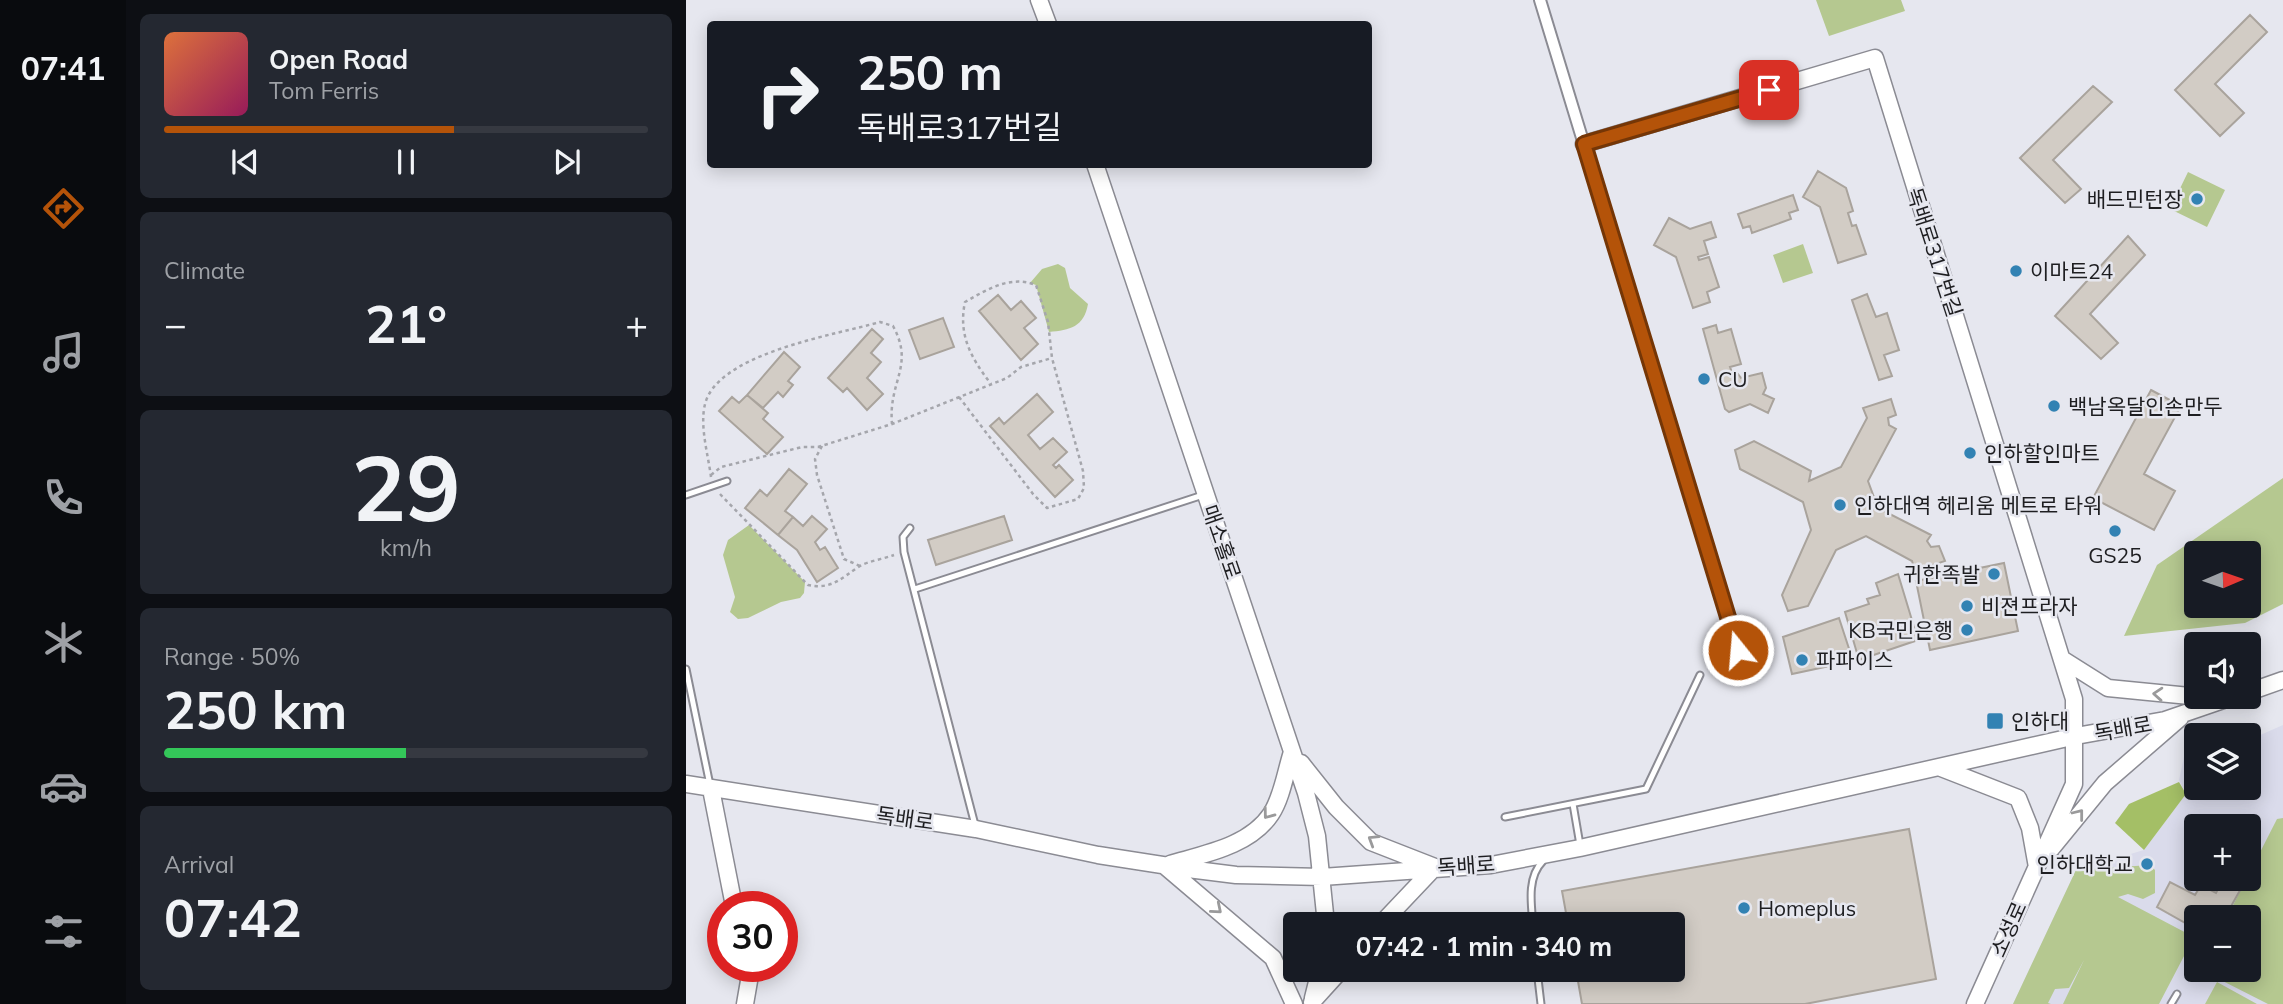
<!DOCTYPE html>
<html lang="en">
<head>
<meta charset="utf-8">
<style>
  :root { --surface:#171b24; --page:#242831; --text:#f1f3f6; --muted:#9ea1a6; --line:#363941; --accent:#b45309 }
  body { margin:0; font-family:Mulish,"Noto Sans KR",sans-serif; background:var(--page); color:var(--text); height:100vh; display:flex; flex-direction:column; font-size:26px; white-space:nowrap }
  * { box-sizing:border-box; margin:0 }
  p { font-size:23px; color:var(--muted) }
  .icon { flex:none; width:38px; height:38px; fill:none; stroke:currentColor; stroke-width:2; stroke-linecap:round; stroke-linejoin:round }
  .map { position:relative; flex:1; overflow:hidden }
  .details { display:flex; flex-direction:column; gap:14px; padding:14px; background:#0d0f14; width:560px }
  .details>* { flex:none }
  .banner { position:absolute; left:21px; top:21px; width:665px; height:147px; border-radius:7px; box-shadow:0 4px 18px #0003; background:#171b24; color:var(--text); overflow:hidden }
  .needle { width:46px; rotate:88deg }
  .fabs { position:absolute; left:1498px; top:541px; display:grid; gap:14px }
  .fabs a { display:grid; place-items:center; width:77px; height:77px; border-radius:7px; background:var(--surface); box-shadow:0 4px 18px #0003; font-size:35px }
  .speed { position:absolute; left:21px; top:891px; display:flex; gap:14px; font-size:35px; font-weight:700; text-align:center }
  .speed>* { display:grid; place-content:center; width:91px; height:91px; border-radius:50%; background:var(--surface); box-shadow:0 4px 18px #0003; line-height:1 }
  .speed .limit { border:10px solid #d22; background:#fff; color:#111 }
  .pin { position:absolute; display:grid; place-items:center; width:60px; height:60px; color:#fff; margin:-30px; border-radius:14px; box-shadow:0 4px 10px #0006 }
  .me { position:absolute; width:77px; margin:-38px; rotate:343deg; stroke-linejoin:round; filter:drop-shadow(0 0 5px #0008) }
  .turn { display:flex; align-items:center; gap:24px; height:147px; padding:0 35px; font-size:32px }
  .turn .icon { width:91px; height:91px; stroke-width:2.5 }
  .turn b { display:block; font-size:49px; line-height:60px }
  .big { font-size:52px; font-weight:700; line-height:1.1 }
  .details .card { flex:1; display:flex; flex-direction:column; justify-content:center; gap:10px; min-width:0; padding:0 24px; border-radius:10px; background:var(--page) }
  .details .dial { align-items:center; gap:0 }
  .dial b { font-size:91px; line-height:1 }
  .song { display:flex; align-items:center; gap:21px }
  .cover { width:84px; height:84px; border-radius:10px; background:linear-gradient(135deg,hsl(20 70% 55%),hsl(330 70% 35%)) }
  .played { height:7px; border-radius:4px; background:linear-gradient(90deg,var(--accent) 60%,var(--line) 60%) }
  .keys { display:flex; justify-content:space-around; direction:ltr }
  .heat { display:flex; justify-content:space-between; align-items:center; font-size:38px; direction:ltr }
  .charge { height:10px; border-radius:5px; background:linear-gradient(90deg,#34c759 50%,var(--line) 0) }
  .trip { position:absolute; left:597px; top:912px; width:402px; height:70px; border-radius:7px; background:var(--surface); box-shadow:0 4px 18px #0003; font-weight:700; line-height:70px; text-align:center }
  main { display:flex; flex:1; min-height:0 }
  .tab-bar { display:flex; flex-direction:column; width:126px; justify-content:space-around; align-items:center; background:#090b0e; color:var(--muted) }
  .tab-bar .icon { width:49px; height:49px }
  .tab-bar .on { color:var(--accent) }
  .tab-bar b { font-size:32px; color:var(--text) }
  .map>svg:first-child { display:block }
  .built { fill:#dadbeb; fill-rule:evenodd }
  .green { fill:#b5c890; fill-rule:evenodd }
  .forest { fill:#a4bf66 }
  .building { fill:#d2ccc5; stroke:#a9a39c; stroke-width:2 }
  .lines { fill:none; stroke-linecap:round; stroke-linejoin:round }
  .lane-casing { stroke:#8b8b93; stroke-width:9 }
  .street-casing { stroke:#8b8b93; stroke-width:14 }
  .secondary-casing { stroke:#8b8b93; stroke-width:19 }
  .path { stroke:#a5a6ac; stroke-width:2.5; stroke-dasharray:3.5 3.5; stroke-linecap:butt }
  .lane { stroke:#fff; stroke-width:5 }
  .street { stroke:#fff; stroke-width:10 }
  .secondary { stroke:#fff; stroke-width:16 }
  .oneway { stroke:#9a9a9b }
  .route-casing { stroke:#753606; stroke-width:18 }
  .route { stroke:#b45309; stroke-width:12 }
  .poi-dot { fill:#3282b3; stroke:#e6e7ef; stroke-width:2.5 }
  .labels { text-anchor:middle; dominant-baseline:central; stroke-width:5; stroke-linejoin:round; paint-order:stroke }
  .poi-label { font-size:21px; fill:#1e1e21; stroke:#e6e7ef; text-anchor:start }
  .street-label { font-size:21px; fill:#1e1e21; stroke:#e6e7ef }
</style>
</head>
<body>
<main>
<nav class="tab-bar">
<b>07:41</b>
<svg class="icon on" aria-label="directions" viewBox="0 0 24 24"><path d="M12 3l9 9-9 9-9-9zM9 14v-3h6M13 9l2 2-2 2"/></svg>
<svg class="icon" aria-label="music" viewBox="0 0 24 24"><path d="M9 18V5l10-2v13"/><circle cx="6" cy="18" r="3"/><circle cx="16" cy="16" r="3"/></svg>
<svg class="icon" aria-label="phone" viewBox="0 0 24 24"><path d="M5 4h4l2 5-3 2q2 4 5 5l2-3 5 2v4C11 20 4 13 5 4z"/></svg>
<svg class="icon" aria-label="climate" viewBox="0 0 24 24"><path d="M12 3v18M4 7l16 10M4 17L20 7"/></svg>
<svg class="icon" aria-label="car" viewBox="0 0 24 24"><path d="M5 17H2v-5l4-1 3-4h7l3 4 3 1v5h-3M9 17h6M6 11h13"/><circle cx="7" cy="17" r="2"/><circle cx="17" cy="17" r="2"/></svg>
<svg class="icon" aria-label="filters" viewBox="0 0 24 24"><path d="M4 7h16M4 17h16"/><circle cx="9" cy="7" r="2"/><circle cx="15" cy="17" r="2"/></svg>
</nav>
<section class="details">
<div class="card">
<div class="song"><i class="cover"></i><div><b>Open Road</b><p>Tom Ferris</p></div></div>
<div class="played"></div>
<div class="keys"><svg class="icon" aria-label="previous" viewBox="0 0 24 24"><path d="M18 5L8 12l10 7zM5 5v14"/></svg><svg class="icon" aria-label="pause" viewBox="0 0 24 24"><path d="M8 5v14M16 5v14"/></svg><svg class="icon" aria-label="next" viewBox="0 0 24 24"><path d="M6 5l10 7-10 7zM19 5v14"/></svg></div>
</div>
<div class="card"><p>Climate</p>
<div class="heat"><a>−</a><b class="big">21°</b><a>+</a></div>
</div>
<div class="card dial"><b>29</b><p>km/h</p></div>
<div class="card"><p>Range · 50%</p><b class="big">250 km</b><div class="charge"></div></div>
<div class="card"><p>Arrival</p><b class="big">07:42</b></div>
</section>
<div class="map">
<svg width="1597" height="1004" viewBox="0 0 1597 1004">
  <rect width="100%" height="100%" fill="#e6e7ef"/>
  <!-- built -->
  <path class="built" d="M1597,725v279h-270l63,-134 68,-20 42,-56 -7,-14 5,-23 12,-3v34h53v-48zM1510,826h53v52h-53zM1510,917h53v53h-53z"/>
  <!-- green -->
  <path class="green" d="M1130,0h85l4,11 -76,25z
    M1502,172l37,18 -18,37 -37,-18z
    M1117,244l10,29 -30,10 -10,-28z
    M372,264l7,4 5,20 18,16c-4,23 -18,26 -39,28l-13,-47 -6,-2 12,-14z
    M1597,478v126l-38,19 -121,13 33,-71zM1510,553h53v53h-53z
    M63,525l56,57 -1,11 -4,5 -19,4 -33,16 -10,1 -8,-7 5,-15 -12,-42 5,-15z
    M1597,818v186h-15l-67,-34h48v-53h-22l50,-98z
    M1464,865l5,5v23l-12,6 -15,-5 -10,3 76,40 -35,67h-96l21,-44 -15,28 -14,1 -7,14 3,1h-38l63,-134z
    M1531,982l40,22h-52z"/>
  <!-- forest -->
  <path class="forest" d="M1493,782l7,12 -42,56 -29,-27 14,-19z"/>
  <!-- building -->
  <path class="building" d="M1564,15l17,17 -52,52 29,29 -24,23 -45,-46z
    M1407,86l19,16 -59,58 28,29 -16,14 -45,-45z
    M1132,171l28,17 7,23 -5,2 4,13 4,-1 10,29 -28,9 -18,-56 -17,-10z
    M1107,195l5,15 -9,3 2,6 -39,14 -2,-7 -7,2 -5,-14z
    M983,218l21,11 21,-7 5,15 -12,4 4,13 -10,3 1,3 10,-3 10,30 -12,5 3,10 -17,6 -17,-51 -22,-12z
    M1442,236l17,19 -55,59 28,29 -17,16 -46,-43z
    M1181,294l9,23 11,-4 12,37 -15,5 8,21 -13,4 -27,-80z
    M312,295l13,15 10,-9 15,17 -12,10 14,16 -17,16 -42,-49z
    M257,318l11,29 -34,12 -11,-29z
    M1030,325l2,8 13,-4 10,35 -11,3 3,8 5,-1 3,4 21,-5 4,15 -3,6 11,5 -6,14 -18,-9 -21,8 -4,-3 -22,-80z
    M186,329l11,10 -12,14 10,9 -14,16 16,16 -16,16 -20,-22 -4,4 -15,-14z
    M98,352l16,15 -12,14 5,4 -10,12 -5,-5 -15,16 -16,-13z
    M1465,390l30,16 -37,68 31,17 -21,39 -61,-32z
    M351,394l16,18 -25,23 12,14 13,-11 14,14 -14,13 3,3 3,-3 14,15 -18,17 -65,-71 9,-8 5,6z
    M61,395l21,18 -5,6 20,18 -16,17 -48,-43 13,-14 7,6z
    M1205,399l5,16 -8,3 1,7 7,4 -28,52 10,27 53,27 -4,6 4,6 8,-1 6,15 -30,10 -3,-10 -46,-25 -30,14 -28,56 -20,5 -6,-16 29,-65 -8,-28 -63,-33 -5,-19 19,-9 57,30 -2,10 32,-14 26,-49 -4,-10z
    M103,469l18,15 -22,27 8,6 -15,18 -33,-27 15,-18 7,6z
    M126,516l15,13 -12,13 5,8 5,-3 13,21 -21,14 -20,-32 -19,-15 15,-18 10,9z
    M318,516l8,24 -76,25 -8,-25z
    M1318,563l14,68 -88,19 -14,-69z
    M1212,574l20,66 -59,20 -14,-48 24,-8 -2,-5 13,-4 -4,-12z
    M1153,618l14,43 -61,13 -9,-37z
    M1223,829l27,150 -131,25h-223l-6,-34h97v-46h-105l-6,-33z
    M1538,878h8l11,7 -18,32h-29v12l-39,-22 13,-25 25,13 6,-10 15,8z"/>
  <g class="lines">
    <!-- lane casing -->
    <g class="lane-casing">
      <path id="lane" d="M0,495l41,-14
        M224,528l-7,9 1,15 71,273
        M229,589l288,-94
        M0,669l24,116
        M887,804l7,41
        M819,817l141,-28 54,-114
        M847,924c-2,-21 -6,-47 10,-63
        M851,970l4,34
        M1485,1004l6,-10"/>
    </g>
    <!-- street casing -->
    <g class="street-casing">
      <path id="street" d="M854,0l198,650"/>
    </g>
    <!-- secondary casing -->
    <g class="secondary-casing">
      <path id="secondary" d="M353,0l9,24
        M898,144l291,-86 199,641v85l-99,220
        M409,164l211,629 11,43 9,88
        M1376,659l46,29 112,11
        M1563,692l34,-12
        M615,763l35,44 35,35 64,25 -54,57
        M1255,768l77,30 12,30 7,39
        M0,784l290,45 122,26 90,14 48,6 86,2 169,-12 89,-17 496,-112 89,-16 70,-24
        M25,789l23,117
        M1365,849l54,-66 75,-65
        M484,864c34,-10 80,-18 101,-50 11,-16 15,-44 21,-62
        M480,867l107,91 21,46
        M627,998l7,-28
        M626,1002l29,-32
        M59,1004l4,-23 -3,-15"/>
    </g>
    <!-- path -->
    <path class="path" d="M273,397l74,97 14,14 31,-9 6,-11 -1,-17 -31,-113 -4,-36 -12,-37c-26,-10 -48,4 -71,17 -7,33 6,56 26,82
      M136,446l-7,13 2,16 27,84 16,7
      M25,475l10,-8 81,-20h16l74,-23 115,-46 14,-11 31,-9
      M25,477c-3,-24 -14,-59 -3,-81 23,-45 127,-61 172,-74l13,4c22,40 -5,55 -1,98
      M34,494l88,91c24,5 33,-7 52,-19 9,-5 23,-7 34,-11"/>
    <!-- lane -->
    <use href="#lane" class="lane"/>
    <!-- street -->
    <use href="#street" class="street"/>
    <!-- secondary -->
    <use href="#secondary" class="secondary"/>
  </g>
  <!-- one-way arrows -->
  <defs><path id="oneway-chevron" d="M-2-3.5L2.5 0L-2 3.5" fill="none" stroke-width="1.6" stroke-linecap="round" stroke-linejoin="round" transform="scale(1.75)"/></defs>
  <g class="oneway">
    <use href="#oneway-chevron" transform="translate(1472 694) rotate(-176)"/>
    <use href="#oneway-chevron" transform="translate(582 814) rotate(127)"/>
    <use href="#oneway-chevron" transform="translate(1393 814) rotate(-52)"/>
    <use href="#oneway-chevron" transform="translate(687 840) rotate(-148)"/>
    <use href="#oneway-chevron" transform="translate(531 909) rotate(40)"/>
  </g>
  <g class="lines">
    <!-- route casing -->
    <g class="route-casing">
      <path id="route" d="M1052,650l-154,-506 185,-54"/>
    </g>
    <!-- route -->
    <use href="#route" class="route"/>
  </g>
  <!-- markers -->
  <g class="poi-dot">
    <circle cx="1511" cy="199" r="7"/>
    <circle cx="1330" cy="271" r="7"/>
    <circle cx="1018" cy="379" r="7"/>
    <circle cx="1368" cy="406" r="7"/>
    <circle cx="1284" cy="453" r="7"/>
    <circle cx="1154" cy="505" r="7"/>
    <circle cx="1429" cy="531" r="7"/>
    <circle cx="1308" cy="574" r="7"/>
    <circle cx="1281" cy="606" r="7"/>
    <circle cx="1281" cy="630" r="7"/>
    <circle cx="1116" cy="660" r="7"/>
    <rect x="1300" y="712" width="18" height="18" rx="3.5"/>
    <circle cx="1461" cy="864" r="7"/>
    <circle cx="1058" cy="908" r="7"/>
  </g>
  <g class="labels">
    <!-- poi labels -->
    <g class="poi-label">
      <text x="1497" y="199" text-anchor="end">배드민턴장</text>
      <text x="1344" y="271">이마트24</text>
      <text x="1032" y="379">CU</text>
      <text x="1382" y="406">백남옥달인손만두</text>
      <text x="1298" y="453">인하할인마트</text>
      <text x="1168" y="505">인하대역 헤리움 메트로 타워</text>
      <text x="1429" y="555" text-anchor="middle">GS25</text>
      <text x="1294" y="574" text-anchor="end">귀한족발</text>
      <text x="1295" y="606">비젼프라자</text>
      <text x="1267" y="630" text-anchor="end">KB국민은행</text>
      <text x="1130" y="660">파파이스</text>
      <text x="1325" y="721">인하대</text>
      <text x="1447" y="864" text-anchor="end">인하대학교</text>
      <text x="1072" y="908">Homeplus</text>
    </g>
    <!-- street labels -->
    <g class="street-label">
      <text transform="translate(1249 252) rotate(72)">독배로317번길</text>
      <text transform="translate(536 542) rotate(71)">매소홀로</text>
      <text transform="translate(1437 728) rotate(-10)">독배로</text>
      <text transform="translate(219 818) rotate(8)">독배로</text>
      <text transform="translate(780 865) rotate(-4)">독배로</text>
      <text transform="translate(1322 929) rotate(-66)">소성로</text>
    </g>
  </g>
</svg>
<div class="fabs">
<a><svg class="needle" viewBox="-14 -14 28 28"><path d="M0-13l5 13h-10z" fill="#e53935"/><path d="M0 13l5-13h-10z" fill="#9ea1a6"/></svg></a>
<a><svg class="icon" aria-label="sound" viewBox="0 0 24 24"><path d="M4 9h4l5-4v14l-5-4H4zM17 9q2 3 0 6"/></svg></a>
<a><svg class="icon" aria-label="layers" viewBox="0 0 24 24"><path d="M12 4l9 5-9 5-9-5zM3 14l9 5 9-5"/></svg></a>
<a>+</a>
<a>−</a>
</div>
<div class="speed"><div class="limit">30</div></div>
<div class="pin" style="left:1083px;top:90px;background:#d93025"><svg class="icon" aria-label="arrive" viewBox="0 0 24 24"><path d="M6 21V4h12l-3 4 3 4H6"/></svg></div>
<svg class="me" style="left:1052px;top:650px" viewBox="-20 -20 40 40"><circle r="17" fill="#b45309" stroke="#fff" stroke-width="3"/><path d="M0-11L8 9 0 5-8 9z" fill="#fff"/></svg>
<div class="trip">07:42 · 1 min · 340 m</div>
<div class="banner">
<div class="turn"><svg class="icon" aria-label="right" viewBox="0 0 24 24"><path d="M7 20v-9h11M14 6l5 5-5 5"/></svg><div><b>250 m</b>독배로317번길</div></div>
</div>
</div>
</main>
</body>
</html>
